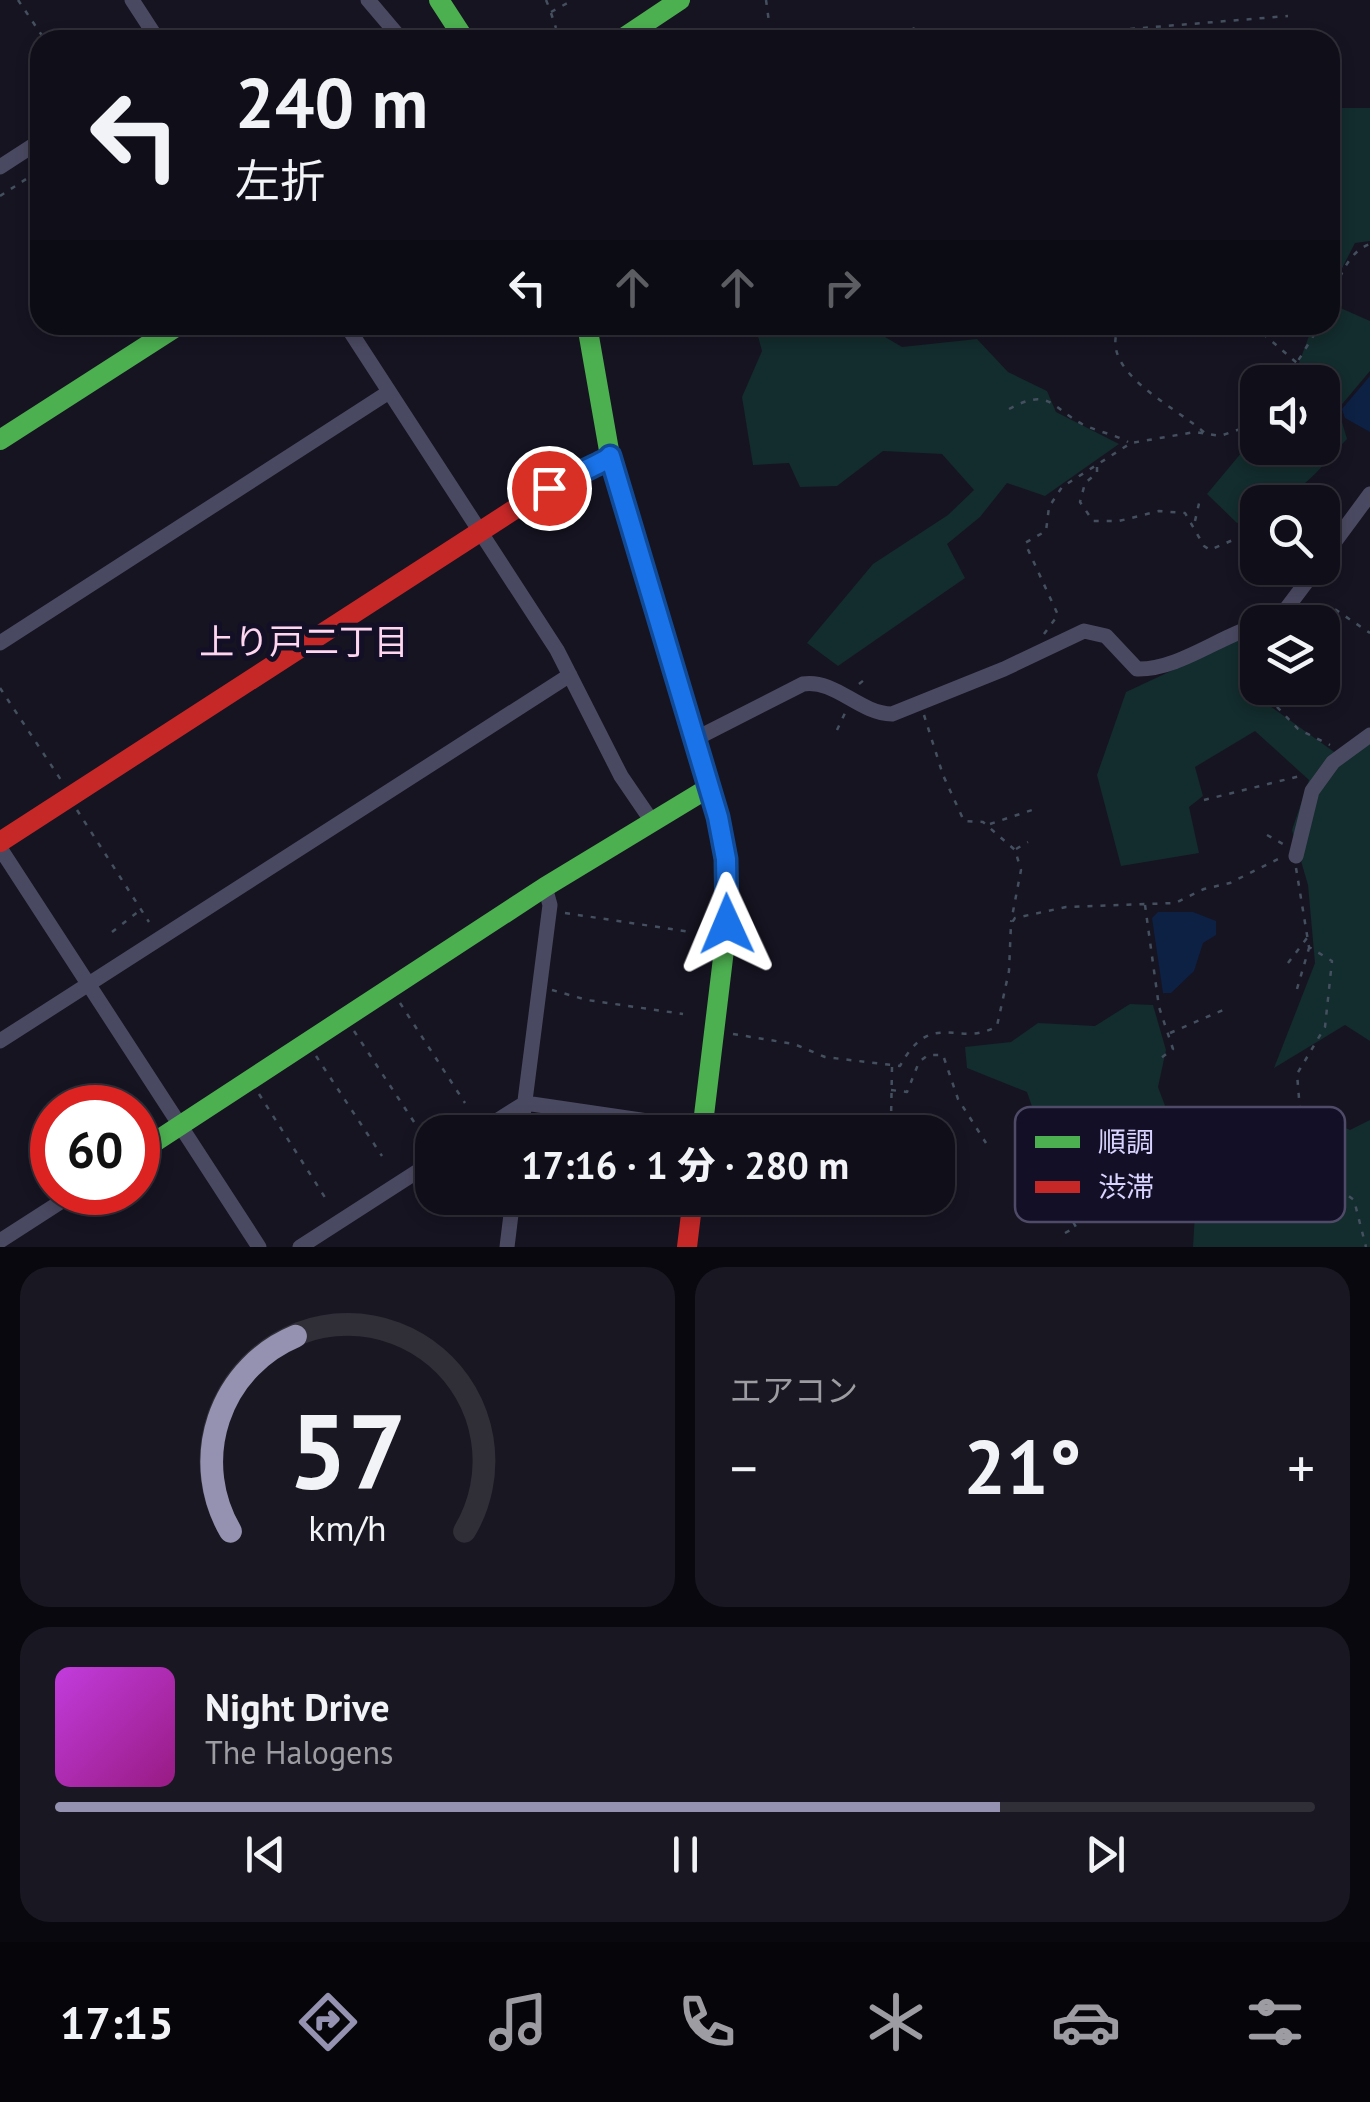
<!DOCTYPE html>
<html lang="ja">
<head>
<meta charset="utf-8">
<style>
  :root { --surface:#100f19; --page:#191822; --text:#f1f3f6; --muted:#9c9ca2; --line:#302f38; --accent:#9591b1 }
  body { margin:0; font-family:"PT Sans","Noto Sans JP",sans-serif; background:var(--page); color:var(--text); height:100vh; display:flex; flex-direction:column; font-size:38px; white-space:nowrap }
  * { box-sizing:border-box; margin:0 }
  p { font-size:32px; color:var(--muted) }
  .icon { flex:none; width:55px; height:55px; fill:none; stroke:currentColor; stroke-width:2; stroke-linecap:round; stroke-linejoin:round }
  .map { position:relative; height:1247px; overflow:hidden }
  .panel { display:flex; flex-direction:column; gap:20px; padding:20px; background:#09080e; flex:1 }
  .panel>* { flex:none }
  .hud { position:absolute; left:30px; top:30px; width:1310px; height:305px; border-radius:30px; box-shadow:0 5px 15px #0003,0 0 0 2px var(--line); background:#100f19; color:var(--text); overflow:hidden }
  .buttons { position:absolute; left:1240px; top:365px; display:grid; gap:20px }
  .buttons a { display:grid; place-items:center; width:100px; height:100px; border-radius:20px; background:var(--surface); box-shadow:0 5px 15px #0003,0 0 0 2px var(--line); font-size:50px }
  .speed { position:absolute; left:30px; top:1085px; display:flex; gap:20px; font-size:50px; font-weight:700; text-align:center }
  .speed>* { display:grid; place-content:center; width:130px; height:130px; border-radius:50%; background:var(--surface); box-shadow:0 5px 15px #0003,0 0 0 2px var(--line); line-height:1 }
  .speed .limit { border:15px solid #d22; background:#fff; color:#111 }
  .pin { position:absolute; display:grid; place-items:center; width:85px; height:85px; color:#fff; margin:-42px; border:5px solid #fff; border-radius:50%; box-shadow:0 2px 10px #0007 }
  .me { position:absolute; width:110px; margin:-55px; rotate:359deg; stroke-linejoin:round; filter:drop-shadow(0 0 8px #0008) }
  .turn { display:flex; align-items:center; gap:35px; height:210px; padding:0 40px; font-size:45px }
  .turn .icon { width:130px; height:130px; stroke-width:2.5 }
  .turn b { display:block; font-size:70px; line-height:85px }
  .lanes { display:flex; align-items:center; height:95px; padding:0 40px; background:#0003; justify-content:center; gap:50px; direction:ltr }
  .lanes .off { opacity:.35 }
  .big { font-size:75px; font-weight:800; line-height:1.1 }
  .panel .tile { flex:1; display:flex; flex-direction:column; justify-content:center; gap:15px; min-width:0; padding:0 35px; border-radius:30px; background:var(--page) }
  .panel .dial { align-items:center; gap:0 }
  .dial svg { height:260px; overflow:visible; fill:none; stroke:var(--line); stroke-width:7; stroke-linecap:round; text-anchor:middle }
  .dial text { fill:var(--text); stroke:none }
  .song { display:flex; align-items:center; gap:30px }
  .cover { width:120px; height:120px; border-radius:15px; background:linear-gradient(135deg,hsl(290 70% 55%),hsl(310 70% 35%)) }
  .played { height:10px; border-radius:5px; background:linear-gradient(90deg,var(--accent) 75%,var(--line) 75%) }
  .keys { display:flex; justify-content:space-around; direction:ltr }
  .heat { display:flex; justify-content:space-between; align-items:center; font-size:55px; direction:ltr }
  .panel .tiles { flex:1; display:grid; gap:20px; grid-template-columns:1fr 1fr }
  .tile:last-child { grid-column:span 2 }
  .trip { position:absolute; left:415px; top:1115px; width:540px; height:100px; border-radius:30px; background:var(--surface); box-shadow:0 5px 15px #0003,0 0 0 2px var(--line); font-weight:800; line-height:100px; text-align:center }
  .dock { display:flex; height:160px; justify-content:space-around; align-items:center; background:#06060a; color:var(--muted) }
  .dock .icon { width:70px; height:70px }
  .dock .active { color:var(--accent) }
  .dock b { font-size:45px; color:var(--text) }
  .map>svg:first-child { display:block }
  .green { fill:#132c2d }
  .water { fill:#0d2144 }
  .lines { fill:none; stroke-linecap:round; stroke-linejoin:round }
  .path { stroke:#44505f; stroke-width:2.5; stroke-dasharray:5 8; stroke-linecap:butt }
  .street { stroke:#4a4962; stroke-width:15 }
  .fast { stroke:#4caf50; stroke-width:20 }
  .jam { stroke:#c62828; stroke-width:20 }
  .route-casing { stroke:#114b97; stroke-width:25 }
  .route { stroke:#1a73e8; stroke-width:18 }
  .labels { text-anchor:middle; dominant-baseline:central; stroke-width:10; stroke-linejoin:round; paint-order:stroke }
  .neighbourhood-label { font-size:35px; fill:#ffd6f0; stroke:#130f26 }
  .key { fill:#130f26; stroke:#4e4a67; stroke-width:2.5 }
  .key-label { font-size:28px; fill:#d9d4ff }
</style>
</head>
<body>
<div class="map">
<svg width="1370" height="1247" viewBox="0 0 1370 1247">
  <rect width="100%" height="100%" fill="#161421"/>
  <!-- green -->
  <path class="green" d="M1335,108h35v133l-15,2 -15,29 -4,34 34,15v50l-32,38 9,30c-26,27 -49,63 -89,63l-1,10 -20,11 -30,-29 50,-60 1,14h64v-66h-30l21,-57h17v-167z
    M755,325h110l37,22 75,-8 31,33 39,19 9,21 63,32 -74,52 -38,-13 -27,34 -33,27 18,34 -127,88 -31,-23 66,-79 75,-49 26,-25 -32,-36 -59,-3 -46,35 -37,1 -11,-24 -36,2 -11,-68 20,-46z
    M1248,635l9,6v38l-5,14 92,66 26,-20v302l-25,-16 -71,43 41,-105 -7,-78 -16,-55 17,-50 -54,-49 -60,36 8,29 -14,11 10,46 -78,13 -24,-91 29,-83z
    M1130,1004l23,1 13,45 -8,37 18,48 -85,42 -41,-18 -23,-67 -60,-24 -2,-21 46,-5 27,-19 57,3z
    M1311,1112l39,18 20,-10v127h-177l5,-87 91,-4z"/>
  <!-- water -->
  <path class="water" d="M1370,376v56l-25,-14 -3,-9z
    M1158,912h35l23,9v14l-13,8 -9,28 -23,22h-8l-11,-75z"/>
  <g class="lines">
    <!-- path -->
    <path class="path" d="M18,0l27,40
      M546,0l5,12 22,-12
      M766,0l3,22
      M551,13l5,15
      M1117,30l171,-14
      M886,40l34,-14
      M0,196l40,-26
      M1330,269l13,-2
      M1330,301c9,-21 17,-49 40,-57
      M1120,325c-25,46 57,82 86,109
      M1253,325l44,38
      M1285,382l35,-57
      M1009,409c40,-22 42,-2 73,15 13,7 32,10 46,18
      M1097,467v6l-12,10 -5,19 13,19h26l40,-10 26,2 19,33 6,4 48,-21
      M1195,521l5,-22
      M1314,622l19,-14 37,25
      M1044,634l14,-19 -33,-72 21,-12 3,-24 13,-20 69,-44 64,-11 25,4 38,-13
      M1258,676v10
      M859,684l10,-8
      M0,688l61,92
      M1259,688l39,41 32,16
      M924,715l19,60 21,46 19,1 32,28 6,20 -10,52
      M837,730l8,-17
      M1204,800l100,-25
      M77,810l72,112
      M990,824l42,-14
      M1267,835l16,9
      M1016,849l12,-7
      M1296,868l13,79 23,14 -7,66 -28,47 4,48 -6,27 4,10 55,41 12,47
      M1145,905l14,102 14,42 -16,12
      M565,913l126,19
      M112,932l27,-21
      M1288,963l19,-25
      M1297,989l12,-41
      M552,990l35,10 96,14
      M400,1003l65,100
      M354,1031l64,97
      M1170,1033l53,-23
      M733,1034l61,10 31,13 75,9c32,-59 59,-17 97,-40l12,-55 2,-47 4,-6 51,-11 109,-4 29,-14 26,-6 50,-25
      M316,1056l66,100
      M892,1067l-1,53 4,10 12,-2v-12
      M891,1090l16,2 12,-30 9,-7h15l15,44 28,44
      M259,1094l67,105
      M1283,1182l8,-32
      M1142,1222l-23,-42 55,-38 19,9 31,-5 38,6 34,-5
      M1065,1233l11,-6 -12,-21 55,-36 28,-12"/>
    <!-- street -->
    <path class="street" d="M132,0l26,40
      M368,0l34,40
      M0,167l40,-26
      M346,325l211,325 64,126 30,44
      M1322,559l48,-65
      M1267,622l16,-9 34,-45
      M0,643l389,-251
      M695,739l108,-55c33,-5 55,29 89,30l112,-45 80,-38 22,5 31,33c41,1 81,-32 121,-44
      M0,848l259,399
      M1296,856l16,-65 21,-29 37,-27
      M0,1041l570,-366
      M479,1132l46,-29 177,26
      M521,1132l29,-227 -5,-18
      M0,1241l76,-49
      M300,1247l132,-85
      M507,1247l6,-49"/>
    <!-- fast -->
    <path class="fast" d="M439,0l26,40
      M620,40l60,-40
      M587,325l23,131 100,331 15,72 2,66 -25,207
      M0,440l179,-115
      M138,1153l407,-266 165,-100"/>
    <!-- jam -->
    <path class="jam" d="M0,842l549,-355 61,-31
      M687,1247l6,-49"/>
  </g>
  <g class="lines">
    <!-- route casing -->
    <g class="route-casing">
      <path id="route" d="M549,488c14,-9 56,-25 61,-32l108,361 8,42 1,65"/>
    </g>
    <!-- route -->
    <use href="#route" class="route"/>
  </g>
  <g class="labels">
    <!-- neighbourhood labels -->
    <g class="neighbourhood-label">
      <text x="304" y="641">上り戸二丁目</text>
    </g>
  </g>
  <!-- legend -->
  <rect x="1015" y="1107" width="330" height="115" rx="15" class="key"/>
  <rect x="1035" y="1136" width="45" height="12" fill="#4caf50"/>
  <rect x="1035" y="1181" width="45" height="12" fill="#c62828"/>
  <g class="key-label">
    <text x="1098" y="1152">順調</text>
    <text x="1098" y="1197">渋滞</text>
  </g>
</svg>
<div class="buttons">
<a><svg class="icon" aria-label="sound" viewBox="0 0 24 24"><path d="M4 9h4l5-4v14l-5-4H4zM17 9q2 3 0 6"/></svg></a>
<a><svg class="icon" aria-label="search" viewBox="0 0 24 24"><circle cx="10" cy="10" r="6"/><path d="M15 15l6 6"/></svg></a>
<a><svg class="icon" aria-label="layers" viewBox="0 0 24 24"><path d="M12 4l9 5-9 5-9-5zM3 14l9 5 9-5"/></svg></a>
</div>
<div class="speed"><div class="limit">60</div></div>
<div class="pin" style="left:549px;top:488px;background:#d93025"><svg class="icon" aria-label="arrive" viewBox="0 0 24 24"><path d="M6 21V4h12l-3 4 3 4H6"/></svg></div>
<svg class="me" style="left:727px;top:924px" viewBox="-20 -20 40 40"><path d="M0-17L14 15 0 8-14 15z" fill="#1a73e8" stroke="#fff" stroke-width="4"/></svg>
<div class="trip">17:16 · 1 分 · 280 m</div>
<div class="hud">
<div class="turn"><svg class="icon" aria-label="left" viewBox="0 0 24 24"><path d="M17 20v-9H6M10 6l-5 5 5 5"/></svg><div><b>240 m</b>左折</div></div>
<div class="lanes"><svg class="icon" aria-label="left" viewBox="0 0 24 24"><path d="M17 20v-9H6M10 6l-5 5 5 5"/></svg><svg class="icon off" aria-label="ahead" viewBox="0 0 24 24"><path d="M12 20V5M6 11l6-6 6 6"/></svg><svg class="icon off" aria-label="ahead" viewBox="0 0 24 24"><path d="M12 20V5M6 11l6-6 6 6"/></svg><svg class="icon off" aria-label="right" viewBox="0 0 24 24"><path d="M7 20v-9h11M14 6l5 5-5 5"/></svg></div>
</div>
</div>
<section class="panel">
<div class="tiles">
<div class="tile dial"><svg viewBox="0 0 100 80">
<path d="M14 69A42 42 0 1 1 86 69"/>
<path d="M14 69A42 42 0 0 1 34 9" stroke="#9591b1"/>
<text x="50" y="56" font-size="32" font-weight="700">57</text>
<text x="50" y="72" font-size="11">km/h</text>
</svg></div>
<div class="tile"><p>エアコン</p>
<div class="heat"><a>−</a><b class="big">21°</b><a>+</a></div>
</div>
<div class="tile">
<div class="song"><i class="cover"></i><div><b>Night Drive</b><p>The Halogens</p></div></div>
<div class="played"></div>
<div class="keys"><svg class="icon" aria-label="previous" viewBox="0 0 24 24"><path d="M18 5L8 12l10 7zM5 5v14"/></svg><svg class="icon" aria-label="pause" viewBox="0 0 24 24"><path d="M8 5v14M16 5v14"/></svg><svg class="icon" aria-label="next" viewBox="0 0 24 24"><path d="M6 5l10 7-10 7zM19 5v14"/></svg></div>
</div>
</div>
</section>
<nav class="dock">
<b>17:15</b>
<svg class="icon active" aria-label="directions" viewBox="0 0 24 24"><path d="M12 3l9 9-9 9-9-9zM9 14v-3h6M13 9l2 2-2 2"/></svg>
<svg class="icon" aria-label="music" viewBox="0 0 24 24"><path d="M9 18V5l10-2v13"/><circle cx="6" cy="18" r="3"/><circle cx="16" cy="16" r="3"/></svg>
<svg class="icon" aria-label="phone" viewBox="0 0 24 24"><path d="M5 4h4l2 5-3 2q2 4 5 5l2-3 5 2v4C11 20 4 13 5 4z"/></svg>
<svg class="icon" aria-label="climate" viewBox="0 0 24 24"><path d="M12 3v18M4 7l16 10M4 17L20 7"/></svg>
<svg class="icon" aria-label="car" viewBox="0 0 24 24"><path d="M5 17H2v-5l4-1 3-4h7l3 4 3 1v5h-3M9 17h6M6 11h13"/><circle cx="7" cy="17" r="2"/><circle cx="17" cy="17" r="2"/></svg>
<svg class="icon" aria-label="filters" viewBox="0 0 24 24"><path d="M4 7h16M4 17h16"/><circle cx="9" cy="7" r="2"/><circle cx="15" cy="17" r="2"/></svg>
</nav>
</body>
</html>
